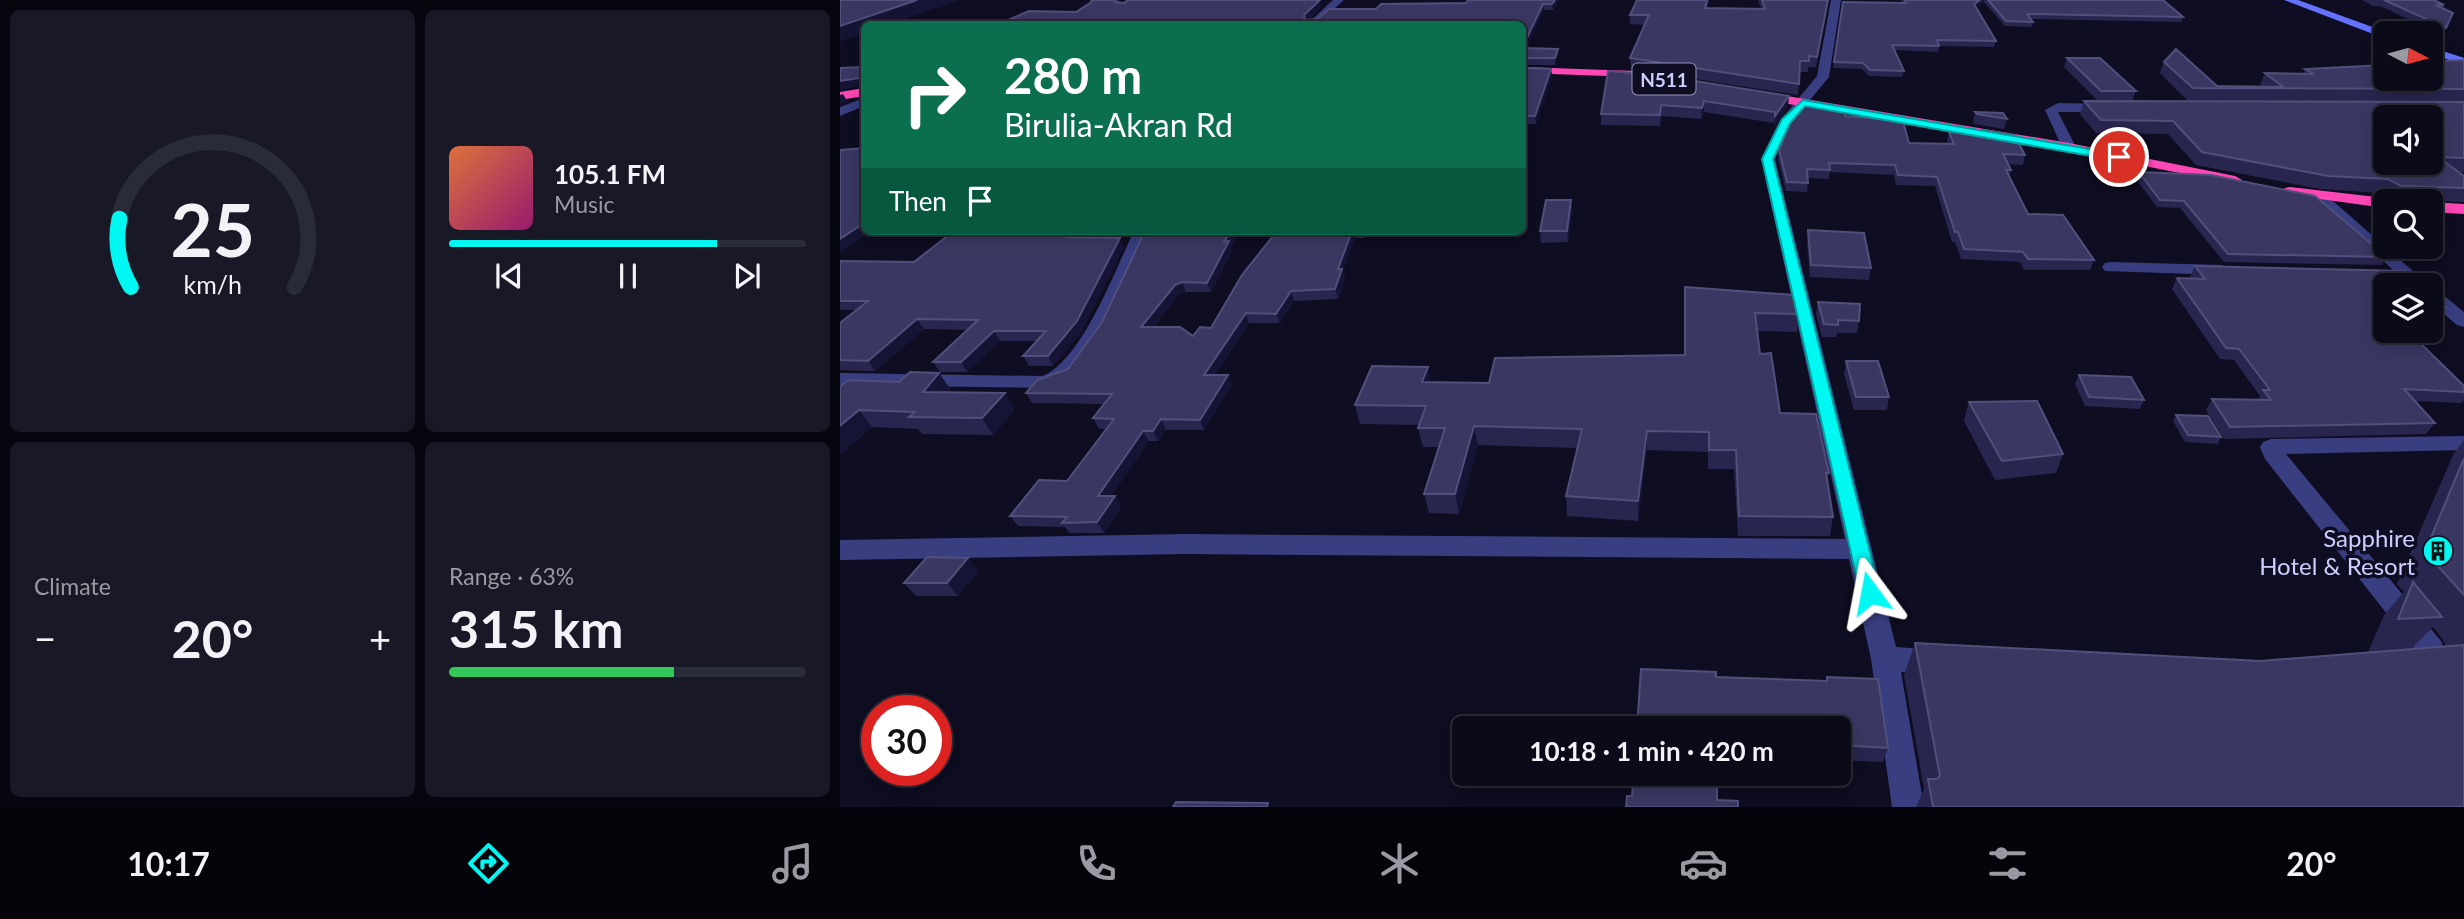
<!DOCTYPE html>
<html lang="en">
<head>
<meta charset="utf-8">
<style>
  :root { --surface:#0a0a19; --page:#181826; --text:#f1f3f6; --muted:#999aa2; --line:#2a2b38; --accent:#00f8f3 }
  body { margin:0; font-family:Lato,sans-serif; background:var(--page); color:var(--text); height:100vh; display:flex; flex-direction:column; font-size:26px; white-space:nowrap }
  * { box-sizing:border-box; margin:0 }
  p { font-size:23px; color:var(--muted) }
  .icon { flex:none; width:38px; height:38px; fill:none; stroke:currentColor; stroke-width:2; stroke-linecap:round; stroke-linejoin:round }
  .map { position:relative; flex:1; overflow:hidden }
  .side { display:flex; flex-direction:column; gap:10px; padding:10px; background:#06060e; width:840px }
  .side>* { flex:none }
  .banner { position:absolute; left:21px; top:21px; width:665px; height:214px; border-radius:10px; box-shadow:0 4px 18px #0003,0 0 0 2px var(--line); background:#0b6e4f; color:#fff; overflow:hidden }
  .needle { width:46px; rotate:96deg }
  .fabs { position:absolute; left:1533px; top:21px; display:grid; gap:14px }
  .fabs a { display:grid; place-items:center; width:70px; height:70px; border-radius:10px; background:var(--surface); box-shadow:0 4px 18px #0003,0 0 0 2px var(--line); font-size:35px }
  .speed { position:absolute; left:21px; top:695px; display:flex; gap:14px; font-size:35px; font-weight:700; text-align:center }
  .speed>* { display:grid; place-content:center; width:91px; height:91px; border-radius:50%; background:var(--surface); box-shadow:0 4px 18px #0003,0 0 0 2px var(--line); line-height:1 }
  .speed .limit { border:10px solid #d22; background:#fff; color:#111 }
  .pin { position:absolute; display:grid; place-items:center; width:60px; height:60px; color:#fff; margin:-30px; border:4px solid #fff; border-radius:50%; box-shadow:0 2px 7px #0007 }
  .me { position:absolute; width:77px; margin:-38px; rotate:347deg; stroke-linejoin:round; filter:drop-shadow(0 0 5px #0008) }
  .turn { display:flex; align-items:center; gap:24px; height:147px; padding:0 28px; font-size:32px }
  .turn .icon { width:91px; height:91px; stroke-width:2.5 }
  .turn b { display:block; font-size:49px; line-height:60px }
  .then { display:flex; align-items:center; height:66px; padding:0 28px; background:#0003; gap:14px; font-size:26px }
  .big { font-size:52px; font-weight:700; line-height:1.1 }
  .side .card { flex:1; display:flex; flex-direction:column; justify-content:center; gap:10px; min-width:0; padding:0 24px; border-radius:10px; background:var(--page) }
  .side .dial { align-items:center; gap:0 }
  .dial svg { height:182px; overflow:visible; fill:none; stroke:var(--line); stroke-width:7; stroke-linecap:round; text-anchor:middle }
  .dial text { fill:var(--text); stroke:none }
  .song { display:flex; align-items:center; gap:21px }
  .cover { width:84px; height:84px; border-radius:10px; background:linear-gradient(135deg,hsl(20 70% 55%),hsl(320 70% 35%)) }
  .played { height:7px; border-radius:4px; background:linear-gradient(90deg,var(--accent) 75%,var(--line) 75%) }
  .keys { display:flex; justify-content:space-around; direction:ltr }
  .heat { display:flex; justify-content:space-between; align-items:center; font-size:38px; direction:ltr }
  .charge { height:10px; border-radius:5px; background:linear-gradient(90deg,#34c759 63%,var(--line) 0) }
  .side .tiles { flex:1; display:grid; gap:10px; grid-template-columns:repeat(2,1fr) }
  .trip { position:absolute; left:612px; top:716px; width:399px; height:70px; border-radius:10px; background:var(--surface); box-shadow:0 4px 18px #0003,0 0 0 2px var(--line); font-weight:700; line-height:70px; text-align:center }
  .tabs { display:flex; height:112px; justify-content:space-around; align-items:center; background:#04040a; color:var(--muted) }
  .tabs .icon { width:49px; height:49px }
  .tabs .selected { color:var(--accent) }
  .tabs b { font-size:32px; color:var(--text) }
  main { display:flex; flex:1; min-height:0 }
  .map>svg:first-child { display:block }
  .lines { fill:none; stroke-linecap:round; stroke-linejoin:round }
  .street { fill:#383e80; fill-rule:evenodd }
  .secondary { fill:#6472ff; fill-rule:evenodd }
  .highway { fill:#ff48b6; fill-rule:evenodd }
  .wall { fill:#28264f; fill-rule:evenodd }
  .shaded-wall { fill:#161435 }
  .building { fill:#3a3862; stroke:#514f7b; stroke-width:2; fill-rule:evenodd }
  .route { fill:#00f8f3; stroke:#00a19e; stroke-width:2 }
  .labels { text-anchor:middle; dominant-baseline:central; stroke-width:7; stroke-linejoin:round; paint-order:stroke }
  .shield { fill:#0e0d21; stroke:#9493bc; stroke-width:2 }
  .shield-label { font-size:19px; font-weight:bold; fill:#cdcdff }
  .near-poi-label { font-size:24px; fill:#cdcdff; stroke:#0e0d21; text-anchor:end }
</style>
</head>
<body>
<main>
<section class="side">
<div class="tiles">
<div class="card dial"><svg viewBox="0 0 100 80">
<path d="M14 69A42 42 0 1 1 86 69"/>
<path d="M14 69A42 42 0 0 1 9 39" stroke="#00f8f3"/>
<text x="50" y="56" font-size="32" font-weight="700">25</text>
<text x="50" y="72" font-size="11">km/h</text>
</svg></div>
<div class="card">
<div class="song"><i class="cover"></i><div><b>105.1 FM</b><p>Music</p></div></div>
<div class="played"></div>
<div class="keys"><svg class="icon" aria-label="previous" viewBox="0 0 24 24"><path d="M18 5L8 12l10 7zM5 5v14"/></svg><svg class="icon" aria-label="pause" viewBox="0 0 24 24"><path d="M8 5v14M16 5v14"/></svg><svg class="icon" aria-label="next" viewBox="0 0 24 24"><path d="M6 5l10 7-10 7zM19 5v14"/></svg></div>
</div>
<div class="card"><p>Climate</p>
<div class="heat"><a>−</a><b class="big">20°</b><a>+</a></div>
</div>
<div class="card"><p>Range · 63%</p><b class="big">315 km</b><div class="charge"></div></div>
</div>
</section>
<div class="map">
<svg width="1624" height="807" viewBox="0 0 1624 807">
  <rect width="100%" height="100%" fill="#0e0d21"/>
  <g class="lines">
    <!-- street -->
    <path class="street" d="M493,0h11l-27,24h-10z
      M991,0h10l-12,77 -38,46 -16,36 121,488 40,3 10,3 4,9 -4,9 -10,3 -35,-2 23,135h-32l-21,-148 -22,-100 -664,-5 -345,6v-20l345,-6 660,5 -84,-380 18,-37 38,-46z
      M24,98v8l-24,10v-9z
      M1218,103l50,1 6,4 -6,4h-50l18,35 -7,4 -7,-4 -17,-37z
      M1480,192l5,2 104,91h-19l-95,-85 -3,-3z
      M294,231h16l-45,99 -34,48 -25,10 -206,-3v-12l203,3c40,-18 72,-106 91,-145z
      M1271,262l111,3 9,5 -9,5 -117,-4 -3,-4 3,-4z
      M1591,289l6,1 27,22v15l-7,-2 -26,-22z
      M1624,436v14l-178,4 155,187 6,16 -8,15 -20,4 -10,-3 -4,-9 4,-9 8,-3 -152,-193 -5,-12 3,-5 8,-3z"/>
    <!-- secondary -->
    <path class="secondary" d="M1444,0h14l91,33h-4v5l-4,-1z
      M1591,47l33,11v7l-33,-11z"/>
    <!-- highway -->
    <path class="highway" d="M682,67l113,4 6,3 -6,3 -113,-4z
      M24,88v8l-24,4v-8z
      M923,92l306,51 166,33 7,4 -7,4 -166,-33 -310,-52v-6z
      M1450,187l95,11 6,3h-6v7l-100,-14 -2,-3 2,-3z
      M1591,202l33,2v10l-33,-2z"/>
  </g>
  <!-- wall -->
  <path class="wall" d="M252,0h27l-1,2 203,5 -13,13 9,-1 59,-10 90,-6 2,-3h91l-6,10h-9l-18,38 32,1v7l-3,9h-33v-41h-523l77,-12 14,-9z
    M797,0h72l-2,8 54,1 -3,-9h70l-12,67h-8v5h-9l-1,23 -167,-26 -1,-11 15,-33 -15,-1v-9z
    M1061,0h262l20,17 -2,5 -150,-3 2,3 -1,5 -27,-1 -21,-24 -8,5 20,34 -2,6 -55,-1 -1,6 -43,-2 9,21 -2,6 -33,-1 -7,-7 -29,-1 10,-66 59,1z
    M1522,0h72l10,5 -1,3 10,5 -11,22 -62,-29h-7z
    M1227,58l69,33 -4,10 -35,-1 -33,-33z
    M1624,60v41h-276l-28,-28 4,-11 53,24 45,1 -2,-2 5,-12 38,1 2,-5z
    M682,68l29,1 1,7 -16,48h-11l-3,5z
    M768,71l180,36 -14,20v-4l-70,-11 -3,7 -40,-3 -1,10 -59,-1v-11z
    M1244,101l380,1v70h-6l6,4v26l-71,-2 -13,-7 -60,-4 -124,-24 -28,-31 -72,-1 -16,-19z
    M1135,112l32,7 -3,10 -30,-5 -1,-2z
    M1006,116l63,27 39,1 -1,-3 2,-9h33l1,-2 42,25 -2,10 -15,-1 3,6 -2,6 19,38 66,46 -4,10h-66l-4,-8 -59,-3 -6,-17h-3l-17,-56 -39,-1 -2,-10 -64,-3 -1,7 -21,-1 -1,14 -21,-1 -8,-32 1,-9z
    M24,148v83h28l-2,2 -20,-1 -30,20v-102z
    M1299,172l248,85 -5,8 -158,-3 -44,-54 -23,-1 -21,-28z
    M731,200l1,11 -4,31 -27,1 -1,-12z
    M968,230l63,38 -2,12 -59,-3 -3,-35z
    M114,231h136l-7,6 37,1 4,9 -42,84 -29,35h-24l-6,-10 13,-15h-36l-33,31h-27l-7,-10 35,-32 -44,-1 -49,42 -35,-1v-47l16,-13h-16v-49l74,1z
    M305,231h96l-10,15 1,5 -21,41h-25l-7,3 -26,32 40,9 18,-8 66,-97h91l-4,7h-9l-12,33 2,8 -7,20 -44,2 -14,22h-31l-34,52 17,10 -28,45h-38l-8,11h-9l-38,55h4l6,11 -17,26h-35l-4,-6 -47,-1 -8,-10 57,-35 39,-52h-7l-6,-11 11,-14 -72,-1 -6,-10 42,-24 34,-47z
    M1355,266l190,19v46l39,5 -5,6 45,44v14l-3,3 -46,-2 20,22 -9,11 -202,5 -18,-29 6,-11 46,1 2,-4 -26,-36 -14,-1 -48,-70 5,-11 15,1 -2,-2z
    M845,287l114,27 -2,18 -40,-1 3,23 20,59 49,60 -2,7 6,37 -3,19h-92l-4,-67h-26v-17l-61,-2 -9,71 -71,-5 -1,-20 12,-48 -100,-3 -19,69 -30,-1 -5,-19 15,-47h-16l-5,-19 1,-3 -59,-1 -5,-19 76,-23 58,1 195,-28z
    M1591,293l15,14 -7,11h-8z
    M978,302l41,19 -2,12h-20l-1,4h-14l-6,-23z
    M1006,361l43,36 -2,13h-33l-10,-36z
    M99,373l11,16 -2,4 67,17 -22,25 -71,-1 -4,-5 -46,-2 -32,28v-68l59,-5z
    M1239,375l65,25 -4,9 -55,-3 -10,-22z
    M1129,402l94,52 -7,19 -61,7 -31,-59z
    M1336,415l45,22 -3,7 -33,-2 -12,-21z
    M1624,440v367h-548l8,-18 -20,-114 11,-32 345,18 108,-9 16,-37 20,-23 -7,-8 57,-131zM1593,627l10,13 3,7 -35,2z
    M128,558l10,13 -20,25h-42l-12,-13z
    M876,677l110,4 1,-4 61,71 -5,14 -44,-2v-32h-202z"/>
  <!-- shaded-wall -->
  <path class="shaded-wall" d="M77,0h43l-70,24h-26v9l-24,9v-16z
    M480,0l1,7 -16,15 -1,-7z
    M715,0h4l-6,10 -1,-6z
    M1140,0h4v2l-12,8 2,-6z
    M703,4l1,6 -19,41 -1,-7z
    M718,49v7l-3,9v-7z
    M711,69l1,7 -16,48 -1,-8z
    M19,78l5,7 -24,5v-9z
    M3,94l4,7 -7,4v-10z
    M949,96l-1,11 -14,20 1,-11z
    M864,101v11l-3,7 1,-11z
    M684,116l1,8 -3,5v-10z
    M731,200l1,11 -4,31 -1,-11z
    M24,223v8h5l1,1 -30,20v-13z
    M235,231h15l-17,15 -5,-9z
    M391,231h10l-10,15 1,5 -21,41 -4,-9 17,-41z
    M512,231h1l2,7 -12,33 2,8 -7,20 -3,-10 3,-20z
    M522,231h6l-4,7z
    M280,238l4,9 -42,84 -29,35 -5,-10z
    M342,282l4,10 -7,3 -34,41 -4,-9 34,-42z
    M451,291l3,10 -14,22 -4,-9z
    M406,313l3,10 -40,62 -5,-10z
    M77,319l7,10 -49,42 -7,-10z
    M154,331l6,10 -33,31 -6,-10z
    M588,367l4,18 -10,-3z
    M99,373l11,16 -15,20 -12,-17z
    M388,375l4,10 -28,45 -4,-10z
    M165,393l10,17 -22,25 -11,-17z
    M19,410l13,17 -32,28v-29z
    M321,419l5,11 -8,11 -5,-10z
    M634,426l4,19 -19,69 -4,-20z
    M303,431l6,10 -45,65 -6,-10z
    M807,431v19l-9,71v-20z
    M275,496l6,11 -17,26 -7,-11z
    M128,558l10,13 -20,25 -11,-13z"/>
  <!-- building -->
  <path class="building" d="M0,0h77l-77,26z
    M252,0h23v2l9,1 4,-3h192l-16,15 1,5 12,-1 12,-10h47l5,-5 85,-1 2,-3h87l-3,4h-9l-19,40v4l34,1 -3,9h-33v-34h-523l30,-13 47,1 14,-9z
    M797,0h70l-2,8 60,1 -3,-9h66l-11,57 -8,-1v5h-9l-1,23 -169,-26 19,-43h-19z
    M1065,0h75l-6,4 22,37 -59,-1 2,6 -47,-1 12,26 -34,-1 -7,-7 -29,-1 9,-60 63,1z
    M1148,0h175l20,17 -156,-3 6,8 -27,-1z
    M1544,0h50l10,5h-8l17,8 -7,15z
    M1336,49l41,37 66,1 -18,-14 49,1 -9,-5 80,-4v14h46v-17l33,-2v29l-271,-1 -29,-26z
    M1227,58h33l36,33h-35z
    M24,67v31h-2v-18l-3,-2 -19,3v-13z
    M682,68l29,1 -16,47h-11l-2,3z
    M768,71l49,4 132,21 -14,20v-4l-71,-11 -2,7 -41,-3 -1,10 -59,-1z
    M1244,101l380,1v56l-26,-1 26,19v12l-63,-2 -13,-7 -60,-3 -126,-24 -29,-31 -72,-1zM1545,117h46v46h-46z
    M963,105l44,4 -2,7 58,5 6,22 45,1 -5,-12h35l-1,-2 31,5 11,20 -22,-1 8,16h-5l22,44 35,1 31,45 -66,-1 -5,-7 -59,-3 -6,-17h-3l-18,-55 -39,-2 -3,-10 -66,-2 1,7 -23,-1 1,14 -21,-1 -8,-32 15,-35z
    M1135,112l28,1 4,6 -30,-5z
    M24,148v75l-24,16v-89z
    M1299,172l72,3 104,21 72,61 -159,-3 -44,-53 -24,-1z
    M706,200h25l-4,31h-27z
    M968,230l56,3 7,35 -60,-3z
    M114,231h121l-7,6 52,1 -43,83 -29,35h-25l23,-25h-52l-33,31h-28l45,-42 -61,-1 -49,42 -28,-1v-37l28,-22h-28v-40l74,1z
    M305,231h86l-7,11 5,-1 -22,42 -25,-1 -7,3 -34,42h39l13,9 7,-9 11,1 31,-53 35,-44h75l-14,38h4l-7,20 -44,2 -15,23 -30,-1 -42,62h24l-28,45 -39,-1 -8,12h-10l-45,65h17l-18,26 -35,1 5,-6 -57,-1 29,-36 28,1 47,-62 -21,-1 19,-24 -86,-1 11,-13 31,-11 34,-47z
    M1355,266l211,5 16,14h-37v46h33l6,5h-11l51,50v6l-60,-3 31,34 -205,4 -18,-28 59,1 -8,-10h7l-31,-41 -13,-1 -49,-70 28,1z
    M845,287l109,8 5,19 -44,-1 5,41 11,-1 9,60 36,1 13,59h-3l7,44 -94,-1 -3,-66h-27v-18l-62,-1 -9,70 -72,-5 16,-67 -108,-3 -19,68h-31l21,-66h-27l8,-22 -71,-1 17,-39 56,1 -6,15 67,1 6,-25 190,-3z
    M1591,293l15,14h-15z
    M978,302l42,2 -1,17 -21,-1v5l-14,-1z
    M1006,361h32l11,36h-33z
    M70,372l29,1 -16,19 82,1 -23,25 -73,-1 6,-5 -56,-2 -19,16v-39l8,-7 51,2z
    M1239,375l52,2 13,23 -55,-3z
    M1197,401l26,53 -61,7 -33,-59z
    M1336,415l32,1 13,21 -33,-2z
    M1624,458v137l-39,-43z
    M87,557l41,1 -21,25h-43z
    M1573,582l29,35 -44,2z
    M1075,643l345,18 204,-16v162h-531l-5,-28h9l3,-3z
    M801,669l75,3v5l111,4v-4l51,2 10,69 -49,-3v-17h-78l-45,-2v2h-79z
    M794,774h83v26l21,1v6h-112l1,-11h5z
    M336,802l92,1 -1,4h-94z"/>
  <!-- route -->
  <path class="route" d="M963,100l316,54 6,3 -6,4 -314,-55 -15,17 -17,36 107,434 -3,6 -7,2 -8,-2 -2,-6 -98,-434 20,-40z"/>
  <!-- icons -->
  <defs>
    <g id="building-disc" transform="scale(1.575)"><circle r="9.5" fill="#00f8f3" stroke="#0e0d21"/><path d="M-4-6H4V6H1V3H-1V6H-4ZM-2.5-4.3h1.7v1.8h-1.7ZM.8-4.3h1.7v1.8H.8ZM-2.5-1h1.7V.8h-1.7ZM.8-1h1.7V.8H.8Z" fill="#111"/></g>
  </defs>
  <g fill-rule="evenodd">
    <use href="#building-disc" x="1598" y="551"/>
  </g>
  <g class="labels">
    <!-- shield labels -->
    <rect class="shield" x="792.5" y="63.5" width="63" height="31" rx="5"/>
    <g class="shield-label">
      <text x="824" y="79">N511</text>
    </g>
    <!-- near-poi labels -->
    <g class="near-poi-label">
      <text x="1575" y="537">Sapphire<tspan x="1575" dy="28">Hotel &amp; Resort</tspan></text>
    </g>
  </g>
</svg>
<div class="fabs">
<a><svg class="needle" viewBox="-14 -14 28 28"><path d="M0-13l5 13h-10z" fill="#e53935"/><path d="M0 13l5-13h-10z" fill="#999aa2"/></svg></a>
<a><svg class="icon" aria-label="sound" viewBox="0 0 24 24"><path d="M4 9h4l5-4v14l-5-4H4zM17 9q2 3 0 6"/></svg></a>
<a><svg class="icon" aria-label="search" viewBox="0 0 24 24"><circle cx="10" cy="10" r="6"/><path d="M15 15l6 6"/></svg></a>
<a><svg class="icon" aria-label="layers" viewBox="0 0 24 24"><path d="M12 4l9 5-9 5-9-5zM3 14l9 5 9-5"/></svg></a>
</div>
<div class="speed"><div class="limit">30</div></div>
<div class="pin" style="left:1279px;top:157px;background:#d93025"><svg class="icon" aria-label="arrive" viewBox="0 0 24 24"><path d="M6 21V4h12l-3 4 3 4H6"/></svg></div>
<svg class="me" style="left:1030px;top:593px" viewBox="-20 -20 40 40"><path d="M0-17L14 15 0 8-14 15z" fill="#00f8f3" stroke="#fff" stroke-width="4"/></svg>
<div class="trip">10:18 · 1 min · 420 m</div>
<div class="banner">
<div class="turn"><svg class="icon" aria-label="right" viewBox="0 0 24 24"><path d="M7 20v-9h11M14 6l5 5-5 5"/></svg><div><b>280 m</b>Birulia-Akran Rd</div></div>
<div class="then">Then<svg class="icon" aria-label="arrive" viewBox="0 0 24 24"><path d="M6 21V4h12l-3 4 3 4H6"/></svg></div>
</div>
</div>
</main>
<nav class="tabs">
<b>10:17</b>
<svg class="icon selected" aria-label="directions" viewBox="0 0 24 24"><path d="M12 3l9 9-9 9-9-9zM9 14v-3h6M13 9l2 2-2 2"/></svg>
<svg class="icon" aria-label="music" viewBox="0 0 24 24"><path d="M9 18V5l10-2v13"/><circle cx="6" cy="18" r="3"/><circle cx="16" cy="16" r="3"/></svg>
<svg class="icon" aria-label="phone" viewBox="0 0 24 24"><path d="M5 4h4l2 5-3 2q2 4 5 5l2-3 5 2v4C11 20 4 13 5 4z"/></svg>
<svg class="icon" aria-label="climate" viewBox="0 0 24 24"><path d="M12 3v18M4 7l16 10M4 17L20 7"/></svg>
<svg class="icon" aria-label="car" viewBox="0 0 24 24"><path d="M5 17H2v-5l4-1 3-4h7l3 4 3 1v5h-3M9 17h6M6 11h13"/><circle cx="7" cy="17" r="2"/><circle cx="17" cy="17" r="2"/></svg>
<svg class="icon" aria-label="filters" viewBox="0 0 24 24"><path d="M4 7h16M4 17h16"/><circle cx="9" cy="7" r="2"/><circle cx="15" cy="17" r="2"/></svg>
<b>20°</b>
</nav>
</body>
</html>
